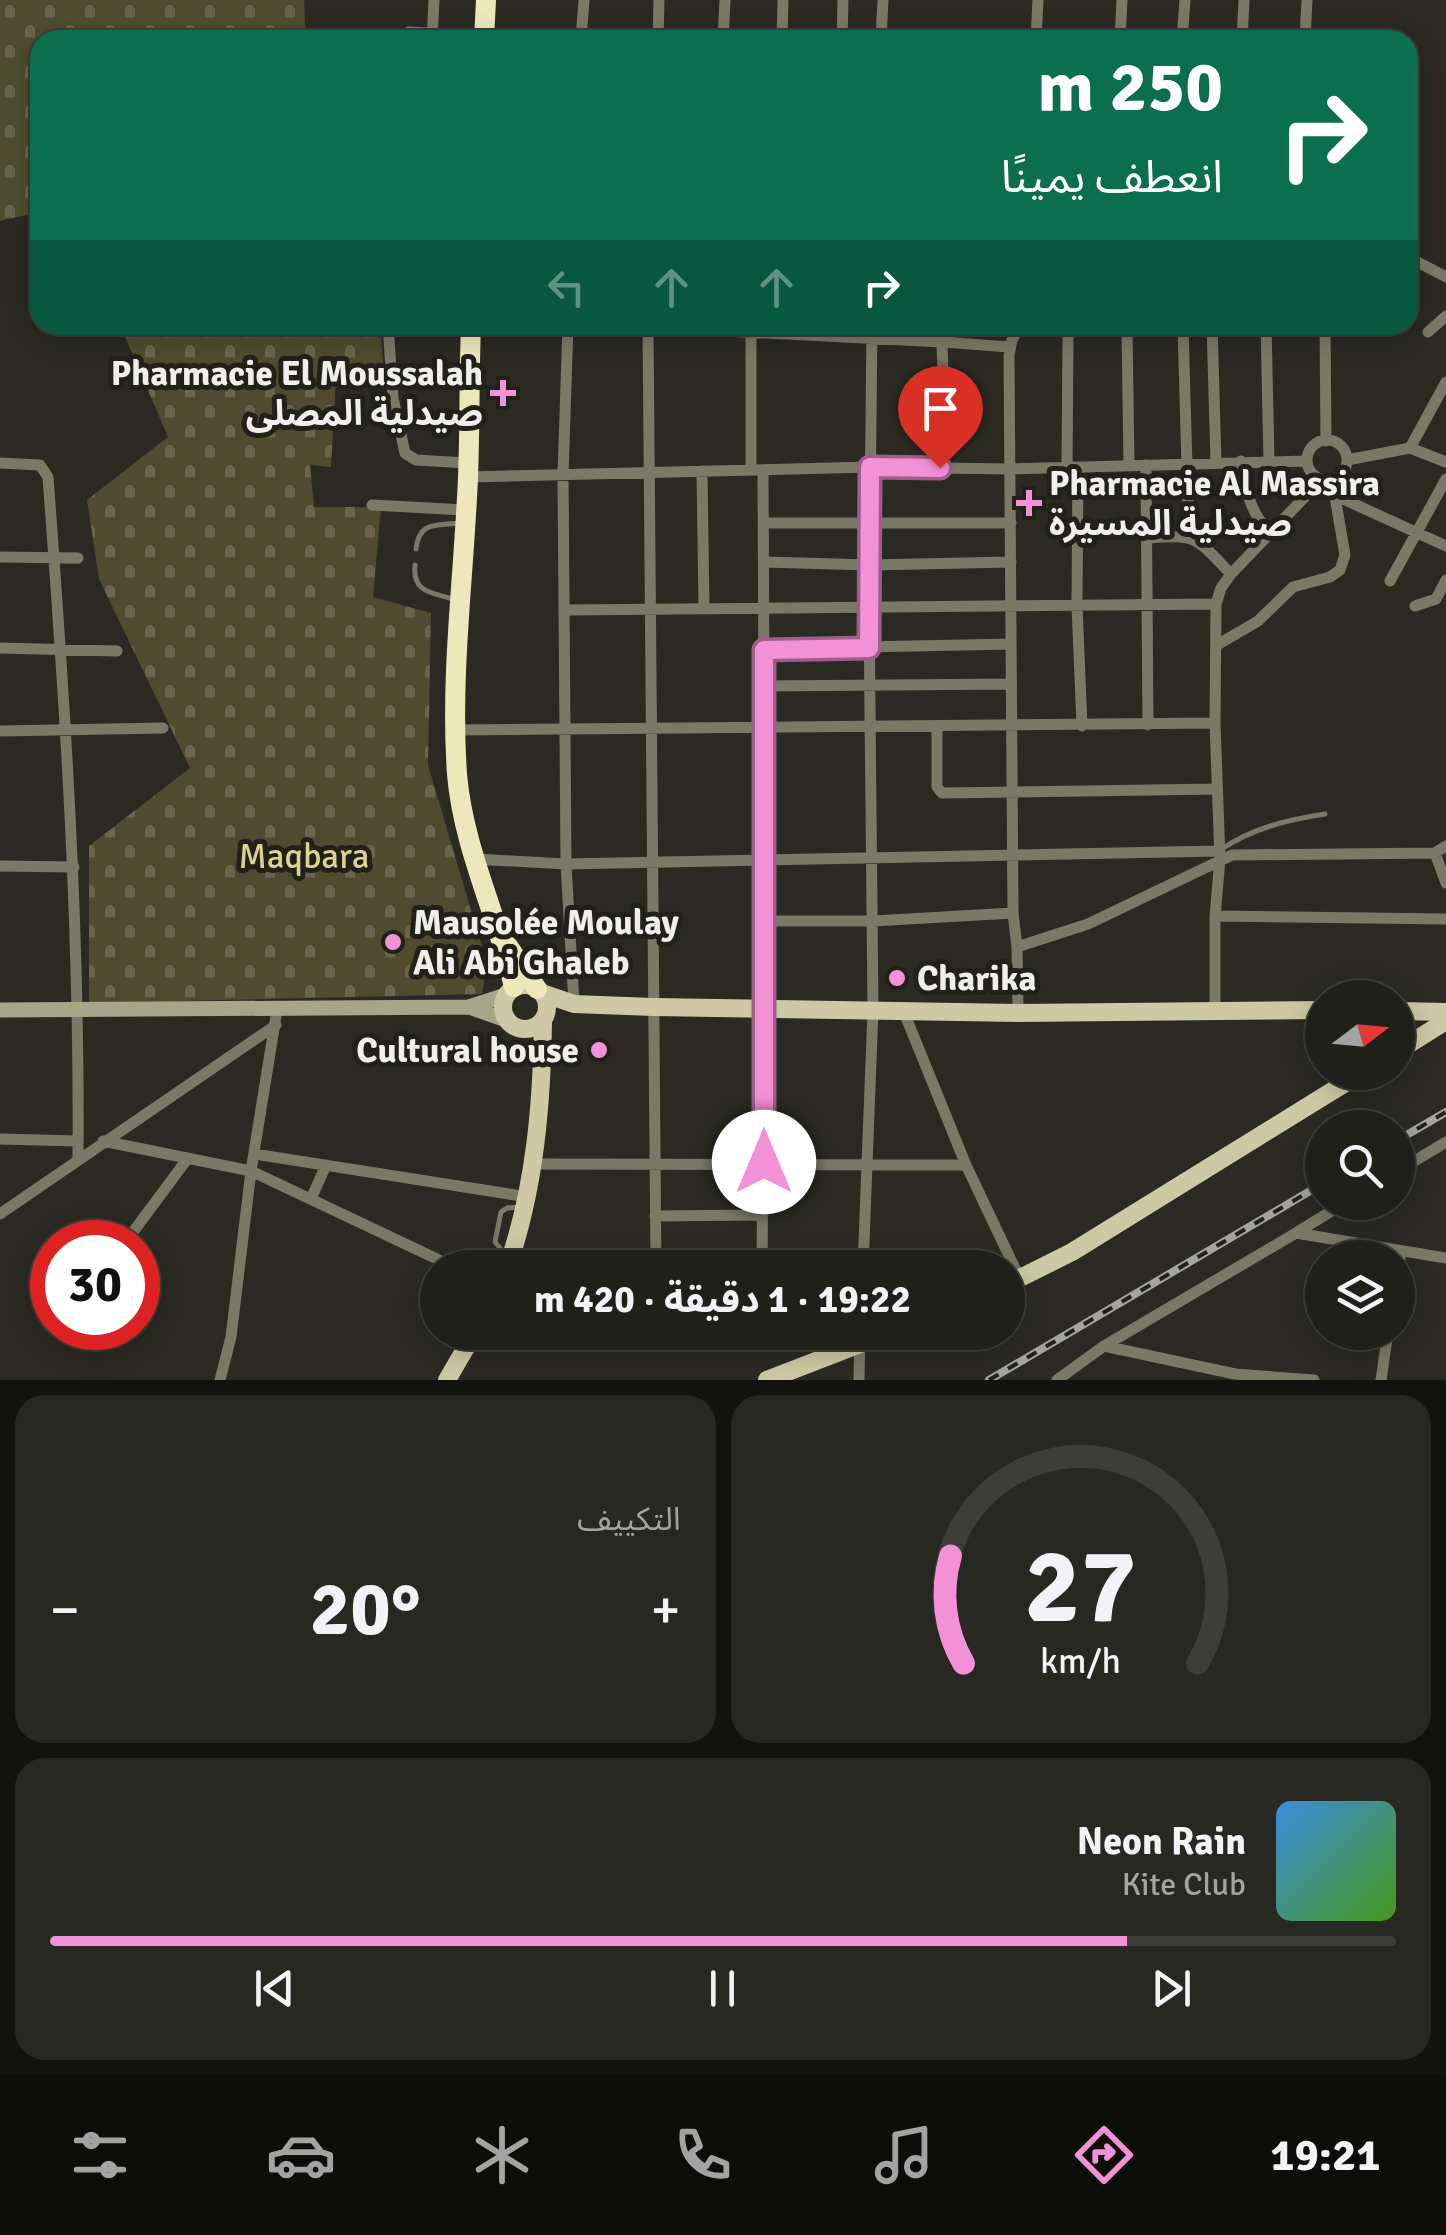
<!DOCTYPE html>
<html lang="ar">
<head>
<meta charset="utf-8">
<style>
  :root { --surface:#20201a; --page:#282823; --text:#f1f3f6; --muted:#a2a3a2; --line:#3d3e39; --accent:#f391d6 }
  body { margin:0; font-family:Signika,"Noto Sans Arabic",sans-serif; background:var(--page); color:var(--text); direction:rtl; height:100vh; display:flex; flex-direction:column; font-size:38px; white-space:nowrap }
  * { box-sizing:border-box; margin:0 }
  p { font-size:32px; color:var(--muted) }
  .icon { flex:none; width:55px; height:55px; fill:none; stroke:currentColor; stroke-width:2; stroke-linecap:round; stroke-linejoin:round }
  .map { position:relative; height:1380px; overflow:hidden; direction:ltr }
  .sheet { display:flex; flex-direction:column; gap:15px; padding:15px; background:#12120e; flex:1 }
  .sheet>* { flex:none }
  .hud { position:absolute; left:30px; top:30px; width:1388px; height:305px; border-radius:30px; box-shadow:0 5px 25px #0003,0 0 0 2px var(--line); direction:rtl; background:#0b6e4f; color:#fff; overflow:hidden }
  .needle { width:65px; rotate:74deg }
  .buttons { position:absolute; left:1305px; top:980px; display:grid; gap:20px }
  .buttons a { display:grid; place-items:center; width:110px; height:110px; border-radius:50%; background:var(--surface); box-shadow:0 5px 25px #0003,0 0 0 2px var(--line); font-size:50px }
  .speed { position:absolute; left:30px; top:1220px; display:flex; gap:20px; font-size:50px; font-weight:700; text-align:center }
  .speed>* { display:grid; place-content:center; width:130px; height:130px; border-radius:50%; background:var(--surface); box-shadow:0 5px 25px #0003,0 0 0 2px var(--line); line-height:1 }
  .speed .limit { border:15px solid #d22; background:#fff; color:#111 }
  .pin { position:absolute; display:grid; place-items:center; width:85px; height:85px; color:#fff; margin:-102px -42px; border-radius:50% 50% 50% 0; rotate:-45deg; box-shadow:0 0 10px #0007 }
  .pin .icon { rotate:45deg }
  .me { position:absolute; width:110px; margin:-55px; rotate:0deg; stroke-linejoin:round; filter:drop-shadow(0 0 8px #0008) }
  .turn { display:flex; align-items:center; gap:35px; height:210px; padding:0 30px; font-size:45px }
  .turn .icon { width:130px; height:130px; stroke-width:2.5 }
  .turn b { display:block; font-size:70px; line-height:85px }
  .lanes { display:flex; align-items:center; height:95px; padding:0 30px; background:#0003; justify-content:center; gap:50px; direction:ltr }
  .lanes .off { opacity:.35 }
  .big { font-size:75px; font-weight:700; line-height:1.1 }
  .sheet .card { flex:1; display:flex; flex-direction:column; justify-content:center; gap:15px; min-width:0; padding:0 35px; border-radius:30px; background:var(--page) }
  .sheet .dial { align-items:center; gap:0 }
  .dial svg { height:260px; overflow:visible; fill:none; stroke:var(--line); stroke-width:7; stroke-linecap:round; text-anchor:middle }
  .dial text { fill:var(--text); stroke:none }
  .song { display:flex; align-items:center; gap:30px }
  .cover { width:120px; height:120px; border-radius:15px; background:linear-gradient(135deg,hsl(210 70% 55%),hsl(100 70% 35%)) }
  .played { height:10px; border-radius:5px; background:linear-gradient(90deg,var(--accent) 80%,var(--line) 80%) }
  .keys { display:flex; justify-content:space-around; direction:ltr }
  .heat { display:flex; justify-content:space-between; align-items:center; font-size:55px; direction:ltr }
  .sheet .tiles { flex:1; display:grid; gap:15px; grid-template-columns:1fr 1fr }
  .card:last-child { grid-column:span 2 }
  .trip { position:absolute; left:420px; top:1250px; width:605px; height:100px; border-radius:50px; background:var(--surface); box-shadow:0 5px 25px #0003,0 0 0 2px var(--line); font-weight:700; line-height:100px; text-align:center; direction:rtl }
  .menu { display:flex; height:160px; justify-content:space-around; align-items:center; background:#0d0d0a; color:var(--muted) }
  .menu .icon { width:70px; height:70px }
  .menu .active { color:var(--accent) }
  .menu b { font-size:45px; color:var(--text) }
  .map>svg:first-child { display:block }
  .cemetery { fill:url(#cemetery-stones) }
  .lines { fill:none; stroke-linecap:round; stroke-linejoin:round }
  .lane { stroke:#7a7967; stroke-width:5 }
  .street { stroke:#7a7967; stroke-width:11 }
  .secondary { stroke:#a8a689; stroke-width:15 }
  .primary { stroke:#ccc9a4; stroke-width:18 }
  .highway { stroke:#ede8bc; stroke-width:20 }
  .rail-casing { stroke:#a4a39d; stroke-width:8 }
  .rail { stroke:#212019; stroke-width:4; stroke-dasharray:11; stroke-linecap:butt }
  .route-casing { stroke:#9e5e8b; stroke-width:25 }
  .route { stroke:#f391d6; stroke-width:18 }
  .poi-dot { fill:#f391d6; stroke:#212019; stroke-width:4 }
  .labels { text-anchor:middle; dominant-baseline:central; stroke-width:10; stroke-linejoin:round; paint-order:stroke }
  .poi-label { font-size:35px; font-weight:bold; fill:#f0efea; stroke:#212019; text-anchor:start }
  .park-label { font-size:35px; fill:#dbd38f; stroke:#212019 }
</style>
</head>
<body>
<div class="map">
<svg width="1446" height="1380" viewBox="0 0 1446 1380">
  <defs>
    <pattern id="cemetery-stones" width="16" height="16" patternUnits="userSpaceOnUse" patternTransform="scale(2.5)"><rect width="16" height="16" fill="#4e4b2e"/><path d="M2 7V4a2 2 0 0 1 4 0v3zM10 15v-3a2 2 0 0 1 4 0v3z" fill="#68654c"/></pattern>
  </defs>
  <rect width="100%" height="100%" fill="#2a2a22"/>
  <!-- cemetery -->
  <path class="cemetery" d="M0,0h304l2,40h-266v172l-40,9z
    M120,325h260l4,48 -48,5 -5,89 -21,-2 4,42h67l-8,90 58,16 -3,152 59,199 -5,30 -393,9v-157l101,-78 -91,-189 -12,-79 81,-63z"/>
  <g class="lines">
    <!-- lane -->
    <path class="lane" d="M416,549c3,-28 20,-23 44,-26
      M415,565c-3,28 17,27 40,35
      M1220,850c33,-22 66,-30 105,-36
      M505,1254l-10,-12 6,-30 6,-4 15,-1"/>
    <!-- street -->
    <path class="street" d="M409,32l75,4
      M432,40l2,-40
      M581,40l3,-40
      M658,40l1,-40
      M723,40l2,-40
      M782,40l1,-40
      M842,40l1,-40
      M881,40l2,-40
      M1036,40l2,-40
      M1120,40l2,-40
      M1182,40l3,-40
      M1242,40l2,-40
      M1305,40l2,-40
      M1408,257l38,20
      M388,325l5,73 12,55 11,7 51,3
      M568,325l-5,150 2,257 1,132 8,140
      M607,325l335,17 1,-17
      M648,325l8,943
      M1212,325l4,137
      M1266,325l3,136
      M1325,325l1,116
      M1103,326v4l122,-5
      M1183,327l6,209
      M1127,329l2,136
      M1019,330l54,-2
      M1428,332l18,-16
      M751,334v136
      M1307 460a20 20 0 1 1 40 0a20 20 0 1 1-40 0Z
      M945,445l-3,-103 68,5
      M1410,448l36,-66
      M1347,460l63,-12 36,14
      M1241,461c5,28 8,50 28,71
      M0,463l40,2 8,12c17,227 32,454 30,682
      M1146,465l2,260
      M1067,467l1,-131 5,-8 30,2
      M1078,467l-1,139 5,120
      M702,471l2,138
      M468,477l402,-10 141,2 296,-8
      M1328,480l13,18 105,48
      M372,505l93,5
      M763,523h248
      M1146,538c53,-4 49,-1 85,36
      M0,557l78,1
      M764,562l106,3 141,-3
      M1390,581l56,-102
      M1415,606l21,-7 10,-19
      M566,610l650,-6
      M1217,645l41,-24 35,-34 37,-10 10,-7 5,-15 -11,-64
      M0,648l117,3
      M765,649l246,-5
      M764,686l247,-2
      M937,728v59l5,6 275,-4
      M456,730l759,-7
      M0,731l163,-3
      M1446,846l-11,7 11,30
      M474,859l92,5 653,-13
      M0,866l74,1
      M1215,916l231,3
      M765,921h108l140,-8
      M1017,947l71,-23 144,-69 203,-2
      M1215,1009v-93l5,-57 -5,-136 1,-119 5,-16 10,-14 91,-95
      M903,1010l63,155 54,114
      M1018,1013l-1,-66 -4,-34 -4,-558 3,-15 9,-15
      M0,1139l78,2
      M103,1141l148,30 205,97
      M254,1154l274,43
      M532,1164l434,1
      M1398,1171l48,-29
      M311,1199l15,-34
      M0,1214l276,-189
      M655,1216l108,-1
      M1296,1233l50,-31
      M130,1236l58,-78
      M762,1268l3,-347 -2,-451
      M863,1268l10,-258 -4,-401 3,-284
      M956,1268l55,-6
      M1398,1273l3,-22
      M1104,1346l131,28 79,6
      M220,1380l11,-43 20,-166 26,-161
      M859,1380l1,-48
      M1057,1380l47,-34 192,-113 150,25
      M1381,1380l7,-48"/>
    <!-- secondary -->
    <path class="secondary" d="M469,1007l37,13
      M0,1010l469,-3 37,-12"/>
    <!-- primary -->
    <path class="primary" d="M503 1007a22 22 0 1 1 44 0a22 22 0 1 1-44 0Z
      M542,993l32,11 79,3 365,6 304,-3
      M1398,1011l48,1
      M1398,1051l48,-30
      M507,1268c28,-79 35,-165 36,-248
      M1008,1284l64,-32 291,-180
      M447,1380l28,-48
      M767,1380l124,-48"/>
    <!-- highway -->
    <path class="highway" d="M484,40l2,-40
      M471,325c-2,51 -1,102 -3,152 -4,99 -18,198 -11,297 6,74 41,142 57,213
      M508,946l29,43"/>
    <!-- rail casing -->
    <g class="rail-casing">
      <path id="rail" d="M1398,1140l48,-28
        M989,1380l333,-196"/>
    </g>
    <!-- rail -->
    <use href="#rail" class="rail"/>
  </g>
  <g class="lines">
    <!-- route casing -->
    <g class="route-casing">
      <path id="route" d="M764,1162v-512l105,-2 1,-181 70,1"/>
    </g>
    <!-- route -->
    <use href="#route" class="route"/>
  </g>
  <!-- markers -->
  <g class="poi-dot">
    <path d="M498 378h10v10h10v10h-10v10h-10v-10h-10v-10h10z"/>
    <path d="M1024 488h10v10h10v10h-10v10h-10v-10h-10v-10h10z"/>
    <circle cx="393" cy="942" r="10"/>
    <circle cx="897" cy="978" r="10"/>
    <circle cx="599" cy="1050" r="10"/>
  </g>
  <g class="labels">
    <!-- poi labels -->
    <g class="poi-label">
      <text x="483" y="373" text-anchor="end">Pharmacie El Moussalah<tspan x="483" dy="40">صيدلية المصلى</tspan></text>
      <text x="1049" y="483">Pharmacie Al Massira<tspan x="1049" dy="40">صيدلية المسيرة</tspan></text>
      <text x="413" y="922">Mausolée Moulay<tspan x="413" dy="40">Ali Abi Ghaleb</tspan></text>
      <text x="917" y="978">Charika</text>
      <text x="579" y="1050" text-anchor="end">Cultural house</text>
    </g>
    <!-- park labels -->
    <g class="park-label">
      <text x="304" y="856">Maqbara</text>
    </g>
  </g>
</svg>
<div class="buttons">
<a><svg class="needle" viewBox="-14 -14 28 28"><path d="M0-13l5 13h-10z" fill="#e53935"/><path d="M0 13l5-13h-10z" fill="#a2a3a2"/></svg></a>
<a><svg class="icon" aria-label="search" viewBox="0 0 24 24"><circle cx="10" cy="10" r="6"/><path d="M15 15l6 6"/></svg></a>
<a><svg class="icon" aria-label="layers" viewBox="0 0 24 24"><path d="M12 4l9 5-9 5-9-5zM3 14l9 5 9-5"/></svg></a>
</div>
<div class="speed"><div class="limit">30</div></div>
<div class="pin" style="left:940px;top:468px;background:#d93025"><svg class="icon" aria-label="arrive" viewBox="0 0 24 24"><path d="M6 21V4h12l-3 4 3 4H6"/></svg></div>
<svg class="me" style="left:764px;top:1162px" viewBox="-20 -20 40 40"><circle r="19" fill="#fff"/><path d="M0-13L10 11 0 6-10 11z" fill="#f391d6"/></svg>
<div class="trip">19:22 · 1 دقيقة · 420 m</div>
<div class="hud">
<div class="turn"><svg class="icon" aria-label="right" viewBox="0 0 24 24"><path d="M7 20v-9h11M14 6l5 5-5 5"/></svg><div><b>250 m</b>انعطف يمينًا</div></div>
<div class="lanes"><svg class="icon off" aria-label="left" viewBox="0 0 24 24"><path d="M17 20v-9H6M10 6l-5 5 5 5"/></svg><svg class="icon off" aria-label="ahead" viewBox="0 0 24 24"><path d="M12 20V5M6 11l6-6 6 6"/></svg><svg class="icon off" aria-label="ahead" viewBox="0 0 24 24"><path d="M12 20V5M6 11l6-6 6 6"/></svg><svg class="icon" aria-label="right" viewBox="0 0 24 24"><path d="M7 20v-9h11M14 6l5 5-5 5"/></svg></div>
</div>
</div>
<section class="sheet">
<div class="tiles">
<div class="card dial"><svg viewBox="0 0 100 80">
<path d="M14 69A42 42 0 1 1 86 69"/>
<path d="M14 69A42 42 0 0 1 10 36" stroke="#f391d6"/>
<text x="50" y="56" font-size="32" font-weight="700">27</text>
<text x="50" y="72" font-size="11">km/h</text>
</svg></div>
<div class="card"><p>التكييف</p>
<div class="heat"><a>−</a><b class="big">20°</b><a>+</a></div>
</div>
<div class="card">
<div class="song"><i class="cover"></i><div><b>Neon Rain</b><p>Kite Club</p></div></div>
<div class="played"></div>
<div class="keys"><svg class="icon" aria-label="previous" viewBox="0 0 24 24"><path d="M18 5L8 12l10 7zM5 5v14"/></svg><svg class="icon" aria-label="pause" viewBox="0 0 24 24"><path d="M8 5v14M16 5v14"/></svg><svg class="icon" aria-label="next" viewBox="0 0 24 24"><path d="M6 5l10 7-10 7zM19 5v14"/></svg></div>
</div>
</div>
</section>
<nav class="menu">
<b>19:21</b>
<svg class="icon active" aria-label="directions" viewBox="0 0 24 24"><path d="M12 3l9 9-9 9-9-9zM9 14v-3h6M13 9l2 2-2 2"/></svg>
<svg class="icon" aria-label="music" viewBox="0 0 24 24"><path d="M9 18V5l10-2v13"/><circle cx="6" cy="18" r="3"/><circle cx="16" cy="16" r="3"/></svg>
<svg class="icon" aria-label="phone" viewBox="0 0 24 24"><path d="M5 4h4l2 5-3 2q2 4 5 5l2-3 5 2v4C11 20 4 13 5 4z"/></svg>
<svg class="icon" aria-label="climate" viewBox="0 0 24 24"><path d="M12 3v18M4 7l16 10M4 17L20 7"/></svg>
<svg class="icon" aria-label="car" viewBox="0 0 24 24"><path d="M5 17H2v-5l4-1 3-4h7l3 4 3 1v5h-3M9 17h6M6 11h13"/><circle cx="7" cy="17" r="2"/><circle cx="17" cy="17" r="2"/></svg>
<svg class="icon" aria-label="filters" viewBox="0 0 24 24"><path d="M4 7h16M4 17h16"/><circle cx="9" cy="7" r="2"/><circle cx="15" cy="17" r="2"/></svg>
</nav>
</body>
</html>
